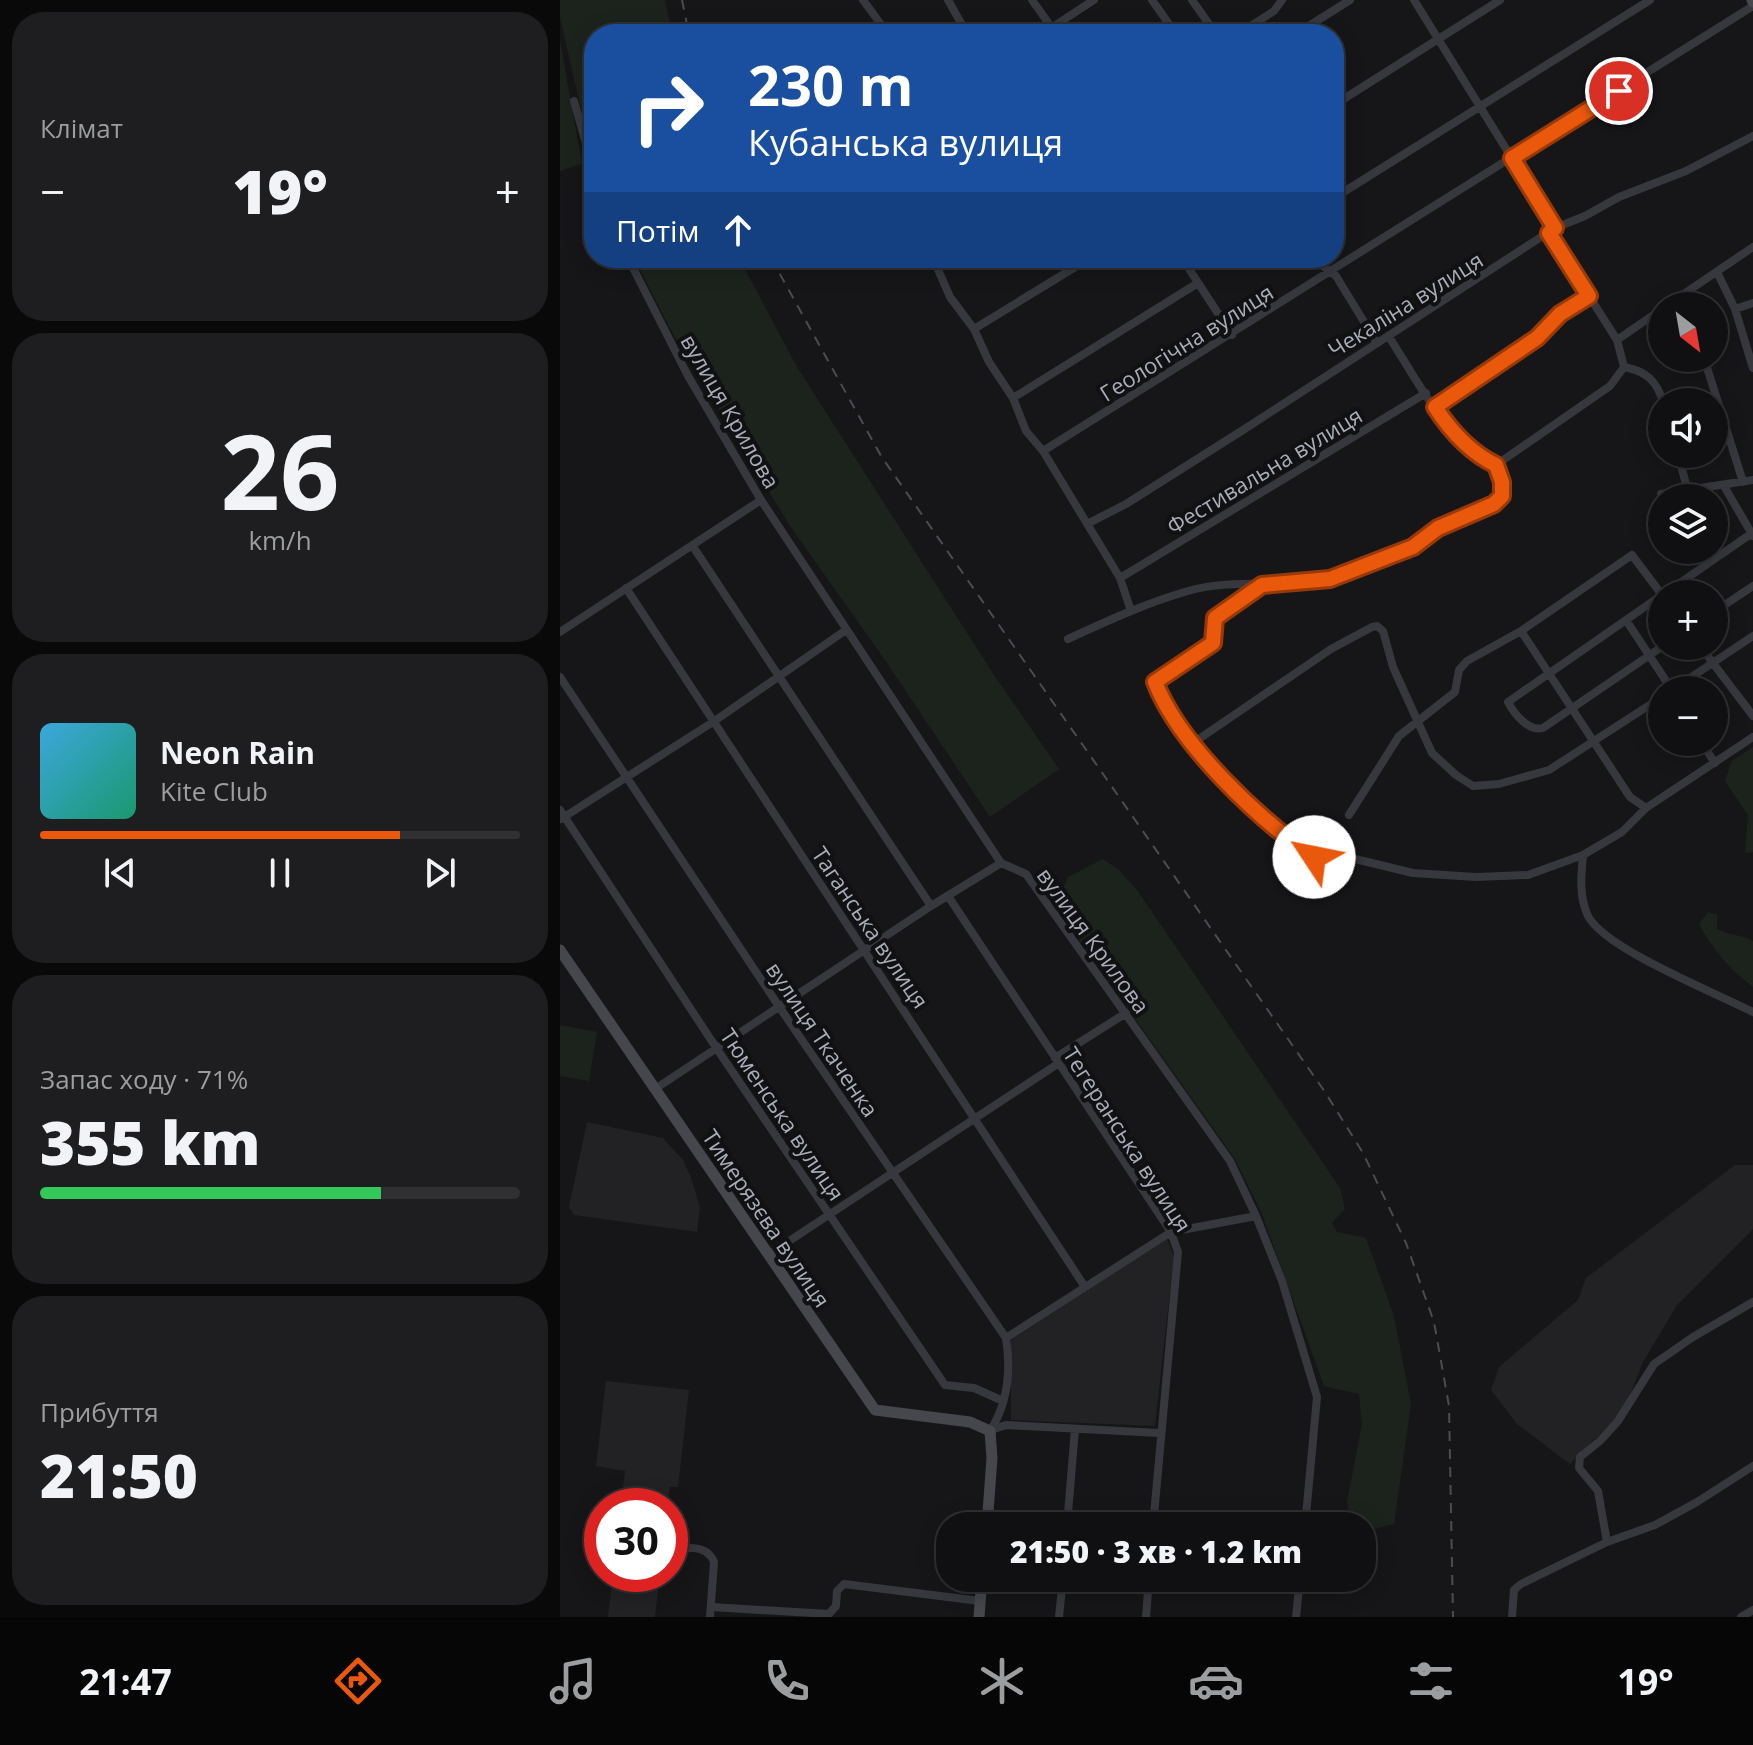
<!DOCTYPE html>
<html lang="uk">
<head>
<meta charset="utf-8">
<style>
  :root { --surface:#101012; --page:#1e1e20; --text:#f1f3f6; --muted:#9c9d9f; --line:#303032; --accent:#ea580c }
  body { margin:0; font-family:"Open Sans",sans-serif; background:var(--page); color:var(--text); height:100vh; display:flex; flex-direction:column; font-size:30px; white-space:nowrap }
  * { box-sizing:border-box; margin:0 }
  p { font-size:26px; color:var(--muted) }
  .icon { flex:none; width:44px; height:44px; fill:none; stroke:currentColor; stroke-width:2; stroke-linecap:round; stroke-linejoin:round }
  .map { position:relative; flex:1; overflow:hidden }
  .sheet { display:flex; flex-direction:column; gap:12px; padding:12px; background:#09090a; width:560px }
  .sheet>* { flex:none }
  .top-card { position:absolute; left:24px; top:24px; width:760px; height:244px; border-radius:32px; box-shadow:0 4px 20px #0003,0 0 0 2px var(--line); background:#1a4fa0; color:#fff; overflow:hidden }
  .needle { width:52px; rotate:149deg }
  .fabs { position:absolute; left:1088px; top:292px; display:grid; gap:16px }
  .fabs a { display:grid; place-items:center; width:80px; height:80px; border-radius:50%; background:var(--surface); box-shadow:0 4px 20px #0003,0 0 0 2px var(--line); font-size:40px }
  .speed { position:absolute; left:24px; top:1488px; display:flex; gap:16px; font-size:40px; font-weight:700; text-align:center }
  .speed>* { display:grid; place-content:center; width:104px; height:104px; border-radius:50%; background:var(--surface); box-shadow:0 4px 20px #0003,0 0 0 2px var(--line); line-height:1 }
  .speed .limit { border:12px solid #d22; background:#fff; color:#111 }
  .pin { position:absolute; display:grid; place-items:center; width:68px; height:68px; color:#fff; margin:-34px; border:4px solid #fff; border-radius:50%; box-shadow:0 2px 8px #0007 }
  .me { position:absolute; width:88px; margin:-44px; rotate:304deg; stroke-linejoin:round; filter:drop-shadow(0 0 6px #0008) }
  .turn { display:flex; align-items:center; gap:28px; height:168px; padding:0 32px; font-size:36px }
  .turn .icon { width:104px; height:104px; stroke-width:2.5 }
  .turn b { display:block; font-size:56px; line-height:68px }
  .then { display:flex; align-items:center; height:76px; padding:0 32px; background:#0003; gap:16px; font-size:30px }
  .big { font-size:60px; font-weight:800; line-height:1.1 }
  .sheet .widget { flex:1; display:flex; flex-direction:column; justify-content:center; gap:12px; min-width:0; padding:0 28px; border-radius:32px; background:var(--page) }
  .sheet .dial { align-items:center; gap:0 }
  .dial b { font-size:104px; line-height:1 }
  .song { display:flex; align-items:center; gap:24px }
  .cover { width:96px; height:96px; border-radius:12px; background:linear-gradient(135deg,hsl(200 70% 55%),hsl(160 70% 35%)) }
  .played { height:8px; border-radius:4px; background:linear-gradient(90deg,var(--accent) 75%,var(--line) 75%) }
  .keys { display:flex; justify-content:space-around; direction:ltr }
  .heat { display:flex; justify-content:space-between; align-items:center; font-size:44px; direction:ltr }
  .charge { height:12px; border-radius:6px; background:linear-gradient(90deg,#34c759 71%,var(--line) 0) }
  .trip { position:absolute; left:376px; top:1512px; width:440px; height:80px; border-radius:32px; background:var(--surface); box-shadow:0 4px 20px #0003,0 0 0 2px var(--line); font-weight:800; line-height:80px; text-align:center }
  .menu { display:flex; height:128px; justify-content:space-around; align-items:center; background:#060607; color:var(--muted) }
  .menu .icon { width:56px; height:56px }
  .menu .current { color:var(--accent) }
  .menu b { font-size:36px; color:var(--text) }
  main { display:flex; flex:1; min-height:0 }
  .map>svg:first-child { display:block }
  .built { fill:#222225 }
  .green { fill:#1c231d }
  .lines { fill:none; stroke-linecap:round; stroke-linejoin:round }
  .street { stroke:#37383d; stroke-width:8 }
  .secondary { stroke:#45474d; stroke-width:11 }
  .rail { stroke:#4a4c52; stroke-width:2; stroke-dasharray:10 8; stroke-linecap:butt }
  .route-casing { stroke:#983908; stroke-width:20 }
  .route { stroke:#ea580c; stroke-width:14 }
  .labels { text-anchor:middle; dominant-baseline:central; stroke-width:8; stroke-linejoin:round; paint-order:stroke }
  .street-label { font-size:22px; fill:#a8adb8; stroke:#111113 }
</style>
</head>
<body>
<main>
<section class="sheet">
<div class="widget"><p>Клімат</p>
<div class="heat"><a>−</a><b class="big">19°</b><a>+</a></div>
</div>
<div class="widget dial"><b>26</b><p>km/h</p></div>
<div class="widget">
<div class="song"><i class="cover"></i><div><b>Neon Rain</b><p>Kite Club</p></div></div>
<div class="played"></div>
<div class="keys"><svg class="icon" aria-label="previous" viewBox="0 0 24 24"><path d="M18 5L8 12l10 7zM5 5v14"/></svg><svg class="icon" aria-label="pause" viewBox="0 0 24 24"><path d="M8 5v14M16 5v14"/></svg><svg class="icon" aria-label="next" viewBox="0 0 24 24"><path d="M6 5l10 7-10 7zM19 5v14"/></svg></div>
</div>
<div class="widget"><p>Запас ходу · 71%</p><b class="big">355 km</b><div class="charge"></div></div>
<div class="widget"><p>Прибуття</p><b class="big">21:50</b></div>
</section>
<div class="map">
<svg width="1193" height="1617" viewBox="0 0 1193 1617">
  <rect width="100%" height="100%" fill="#161618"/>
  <!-- built -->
  <path class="built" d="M27,1122l76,16 20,22 9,20 8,28 -3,24 -123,-17 -5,-8z
    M1175,1165h18v64l-76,76 -34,57 -19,48 -54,54 -53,-40 -26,-34 8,-23 79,-67 8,-22z
    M607,1239l7,17 -19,170 -144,-6v-80z
    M46,1381l83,9 -11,97h-8l-3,19h-46l4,-35 -29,-5z
    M53,1574h47l-5,43h-47z"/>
  <!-- green -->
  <path class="green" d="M0,0h105l7,34h-78v121l-7,-19 -27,-119z
    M0,41l22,123 -22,7z
    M74,258h105l58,109 195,305 67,97 -69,48 -105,-157 -95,-134 -117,-192z
    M1193,747v105l-8,1 3,-38 -23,-34 7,-20z
    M543,859l16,11 18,20 203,298 5,21 -13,14 5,9 29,6 28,78 17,88 -17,120 -32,8v-6h-10l-5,-24 15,-78 -3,-30 -35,-8 -62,-172 -27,-55 -180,-253 13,-29z
    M1148,912l9,3v14c13,7 24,5 36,12v46c-24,-18 -40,-37 -54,-63z
    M0,1025l37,7 -8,49 -29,-5z"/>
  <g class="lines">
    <!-- street -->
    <path class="street" d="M303,0l25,34
      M388,0l13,23 -12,11
      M472,0l20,28
      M592,0l24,34
      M632,0l24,34
      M854,0l141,228
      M482,34l52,-34
      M678,34l36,-23 8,-11
      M736,34l54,-34
      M14,101l20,71
      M774,105l166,-105
      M774,198l316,-198
      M989,233l68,107 7,27c22,4 33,14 39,35
      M68,258l60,118 73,124 240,363 25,11 204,287 26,55 26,65 35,116 -12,129
      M373,258l17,39 24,32 15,33 24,36 13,33 17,20 77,127 11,33
      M622,258l50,77
      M758,258l6,9 12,9 41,67
      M1157,272l18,37 18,59
      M1106,306l87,-59
      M1175,309l18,-6
      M414,329l116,-71
      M1057,340l45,-31
      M1144,358l39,124
      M453,398l185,-115
      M875,407l102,-69 23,-24 29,-18
      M483,451l710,-445
      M1118,454l9,34
      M936,465l114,-79 14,-19
      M1164,486l29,50
      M1101,494l92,-14
      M527,524l39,-20 117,-74 312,-202 30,-12 34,-19 67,-26 67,-35
      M132,545l239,361
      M560,578l306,-185
      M702,585l-47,33 -2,25 -58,39 6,15 32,46 23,27 67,66 31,21 37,1 62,15 63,4 52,-2 55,-20 39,-23 24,-24 107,-71
      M66,588l459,699
      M1104,594l88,-61
      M1154,612l39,-26
      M1066,620l46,70
      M961,631l109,166 16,11
      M0,632l201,-132
      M508,639c39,-18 78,-36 120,-48 45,-13 94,-3 140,-12 16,-3 73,-24 86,-33 12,-8 22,-18 36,-24 32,-12 66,-14 46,-57 -50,-24 -78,-84 -107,-128
      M1140,646l53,70
      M0,677l220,331 226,330c5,32 2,65 -16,93
      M1112,690l81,-54
      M1141,742l14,21
      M633,743l138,-94 41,-22 5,-1 6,5 10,36 39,86 24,22 17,11 26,-2 50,-14 113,-73
      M0,810l157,239 228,336 29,3 29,13
      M789,815l50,-79 56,-44 4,-22 8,-9 54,-30 111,-76 30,40 -154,107c6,12 21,30 35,26l120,-82
      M1,819l152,-97 133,-92
      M1023,855c-2,21 -4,42 5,61 17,33 128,77 165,96
      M388,896l223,336 7,20 -25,274
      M495,1058l71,-45
      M95,1089l276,-183 70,-43
      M208,1255l291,-192
      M446,1338l165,-106 85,-16
      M431,1430l15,-5 153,8
      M507,1526l8,-97
      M1047,1542l-9,-51 -19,-23 1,-11 20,-16 18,-20 36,-57 39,-27 60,-35
      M110,1553c14,-7 37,-9 44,9l-4,55
      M151,1607l118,7 7,-8 1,-15 7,-7 136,17
      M499,1617l4,-39
      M586,1617l3,-39
      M736,1617l4,-39
      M952,1617l2,-27 7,-6 86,-42 48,-17 42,-23 56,-36
      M1181,1617l12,-7"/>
    <!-- secondary -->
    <path class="secondary" d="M1192,0l1,2
      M0,950l315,460 95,12 20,9 2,27 -5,68
      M419,1617l3,-39"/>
    <!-- rail -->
    <path class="rail" d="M122,0l7,34
      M211,258l110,198 444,636 38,61 43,90 28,79 15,84 4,211"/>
  </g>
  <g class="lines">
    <!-- route casing -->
    <g class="route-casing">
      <path id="route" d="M754,857c-55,-37 -135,-113 -159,-175l58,-39 2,-25 47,-33 68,-6 83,-32 25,-19 56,-24 8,-8v-14l-6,-17c-25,-12 -46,-35 -61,-58l102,-69 23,-24 29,-18 -40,-63 6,-5 -43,-70 107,-67"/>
    </g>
    <!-- route -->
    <use href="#route" class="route"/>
  </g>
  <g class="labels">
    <!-- street labels -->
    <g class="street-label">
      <text transform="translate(845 304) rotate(-32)">Чекаліна вулиця</text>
      <text transform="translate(626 342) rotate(-32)">Геологічна вулиця</text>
      <text transform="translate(171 411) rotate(60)">вулиця Крилова</text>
      <text transform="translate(704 470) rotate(-31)">Фестивальна вулиця</text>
      <text transform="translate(311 927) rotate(56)">Таганська вулиця</text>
      <text transform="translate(534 940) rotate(54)">вулиця Крилова</text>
      <text transform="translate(263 1039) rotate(56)">вулиця Ткаченка</text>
      <text transform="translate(223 1114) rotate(56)">Тюменська вулиця</text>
      <text transform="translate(568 1139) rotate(57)">Тегеранська вулиця</text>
      <text transform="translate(207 1218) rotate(56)">Тимерязєва вулиця</text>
    </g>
  </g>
</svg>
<div class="fabs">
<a><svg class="needle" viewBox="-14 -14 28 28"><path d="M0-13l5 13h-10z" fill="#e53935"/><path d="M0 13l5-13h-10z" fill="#9c9d9f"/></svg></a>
<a><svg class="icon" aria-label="sound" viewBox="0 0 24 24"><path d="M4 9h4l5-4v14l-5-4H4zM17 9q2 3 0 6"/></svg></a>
<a><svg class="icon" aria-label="layers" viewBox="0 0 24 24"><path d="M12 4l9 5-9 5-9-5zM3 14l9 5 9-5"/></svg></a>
<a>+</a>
<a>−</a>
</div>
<div class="speed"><div class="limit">30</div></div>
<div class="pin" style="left:1059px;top:91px;background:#d93025"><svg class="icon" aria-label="arrive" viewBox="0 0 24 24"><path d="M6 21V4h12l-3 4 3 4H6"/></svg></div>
<svg class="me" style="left:754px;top:857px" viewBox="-20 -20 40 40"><circle r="19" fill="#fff"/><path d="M0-13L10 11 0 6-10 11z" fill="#ea580c"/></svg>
<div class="trip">21:50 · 3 хв · 1.2 km</div>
<div class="top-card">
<div class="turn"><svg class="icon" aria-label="right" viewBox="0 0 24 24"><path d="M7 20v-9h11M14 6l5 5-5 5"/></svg><div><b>230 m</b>Кубанська вулиця</div></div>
<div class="then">Потім<svg class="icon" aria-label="ahead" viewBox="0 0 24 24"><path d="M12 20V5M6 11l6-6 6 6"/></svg></div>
</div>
</div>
</main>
<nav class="menu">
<b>21:47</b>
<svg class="icon current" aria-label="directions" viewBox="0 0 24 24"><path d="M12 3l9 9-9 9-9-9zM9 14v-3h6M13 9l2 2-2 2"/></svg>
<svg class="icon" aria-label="music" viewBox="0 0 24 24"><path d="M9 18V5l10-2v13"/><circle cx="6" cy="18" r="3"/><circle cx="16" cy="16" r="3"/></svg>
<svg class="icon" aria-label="phone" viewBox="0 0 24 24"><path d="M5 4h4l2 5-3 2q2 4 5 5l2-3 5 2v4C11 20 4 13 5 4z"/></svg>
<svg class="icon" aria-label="climate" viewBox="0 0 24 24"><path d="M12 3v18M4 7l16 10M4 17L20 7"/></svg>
<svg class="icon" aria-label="car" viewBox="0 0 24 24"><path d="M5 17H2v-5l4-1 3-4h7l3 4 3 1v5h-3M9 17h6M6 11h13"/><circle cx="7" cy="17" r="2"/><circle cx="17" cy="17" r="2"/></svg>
<svg class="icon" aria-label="filters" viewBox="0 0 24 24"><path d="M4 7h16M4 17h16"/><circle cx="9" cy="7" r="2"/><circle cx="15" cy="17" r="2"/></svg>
<b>19°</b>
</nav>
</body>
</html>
